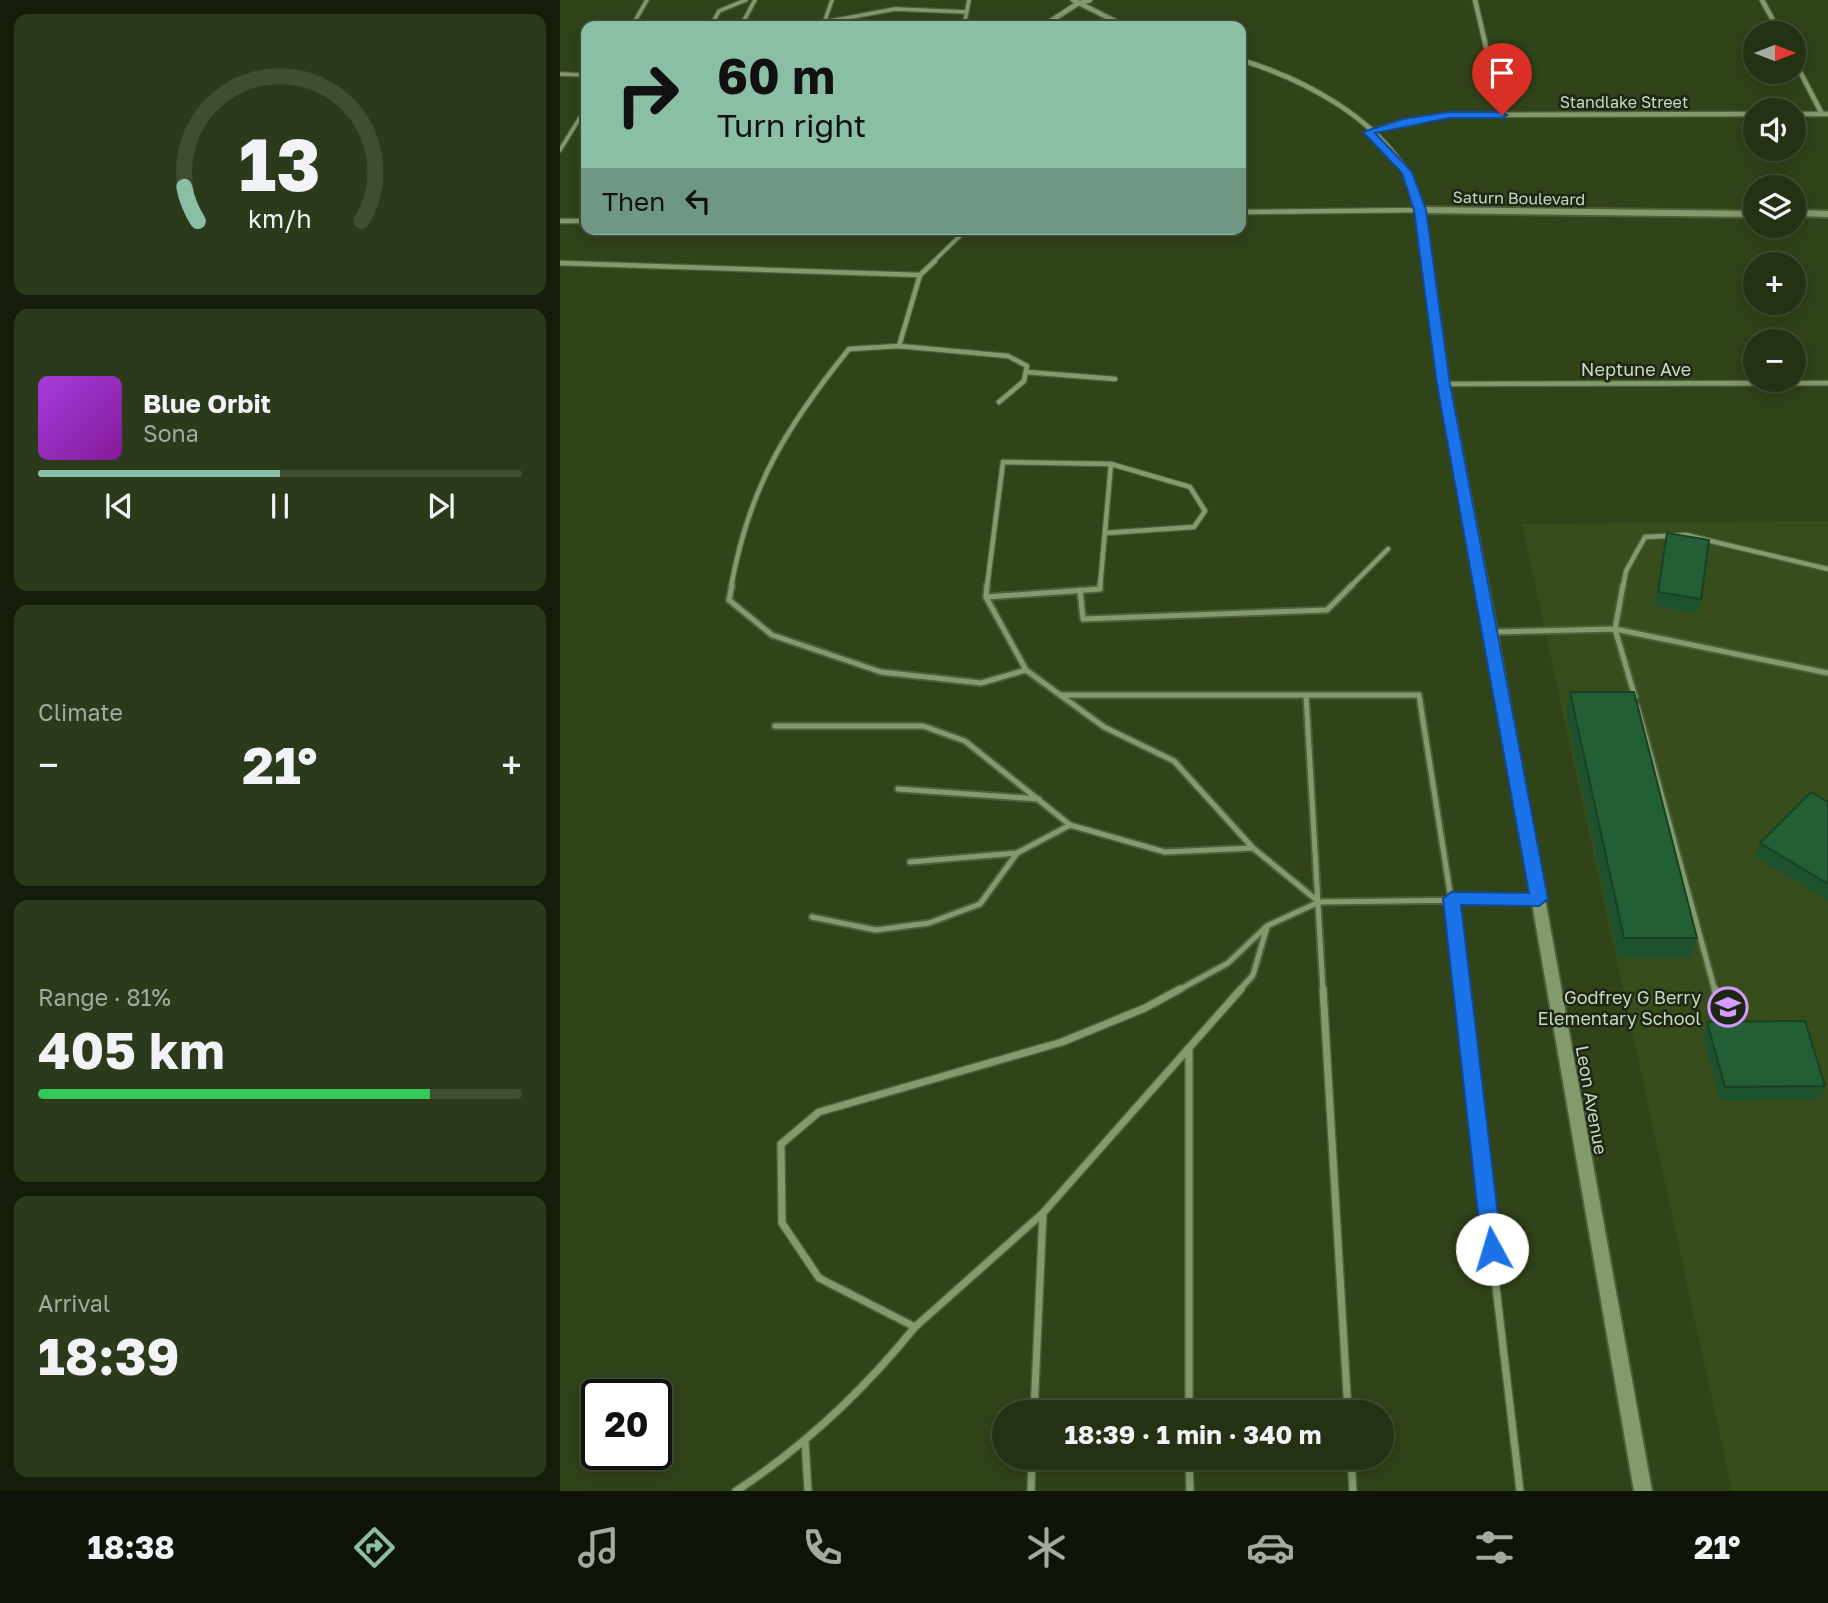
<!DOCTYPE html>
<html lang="en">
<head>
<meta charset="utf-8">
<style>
  :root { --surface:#243213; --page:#2c3a1c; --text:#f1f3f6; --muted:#a3aaa0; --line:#414d33; --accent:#8abfa5 }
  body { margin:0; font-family:"Golos Text",sans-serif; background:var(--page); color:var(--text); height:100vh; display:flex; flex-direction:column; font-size:26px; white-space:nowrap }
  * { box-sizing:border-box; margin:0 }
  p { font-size:23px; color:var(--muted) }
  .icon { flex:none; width:38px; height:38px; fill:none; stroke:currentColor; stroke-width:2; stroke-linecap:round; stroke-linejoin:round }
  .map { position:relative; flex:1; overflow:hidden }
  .side { display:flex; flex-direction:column; gap:14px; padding:14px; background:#141c0a; width:560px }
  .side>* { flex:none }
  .top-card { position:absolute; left:21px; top:21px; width:665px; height:214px; border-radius:14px; box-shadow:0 4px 18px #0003,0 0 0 2px var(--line); background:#8abfa5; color:#111; overflow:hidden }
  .needle { width:46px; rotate:90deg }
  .tools { position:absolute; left:1183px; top:21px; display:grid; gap:14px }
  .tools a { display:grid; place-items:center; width:63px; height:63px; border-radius:50%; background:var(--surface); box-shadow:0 4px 18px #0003,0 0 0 2px var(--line); font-size:35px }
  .speed { position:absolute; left:21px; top:1379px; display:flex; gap:14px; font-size:35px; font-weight:700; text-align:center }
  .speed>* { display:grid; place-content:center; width:91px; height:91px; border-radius:50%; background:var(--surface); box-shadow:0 4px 18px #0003,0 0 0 2px var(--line); line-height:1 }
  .speed .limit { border:4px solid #111; border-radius:10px; background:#fff; color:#111 }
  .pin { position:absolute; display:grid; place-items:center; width:60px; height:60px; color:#fff; margin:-72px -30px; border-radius:50% 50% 50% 0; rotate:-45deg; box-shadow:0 0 7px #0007 }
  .pin .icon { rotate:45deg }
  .me { position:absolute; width:77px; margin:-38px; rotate:354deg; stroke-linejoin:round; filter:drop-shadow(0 0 5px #0008) }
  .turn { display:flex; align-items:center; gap:24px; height:147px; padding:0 21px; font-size:32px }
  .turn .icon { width:91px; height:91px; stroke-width:2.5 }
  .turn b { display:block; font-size:49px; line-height:60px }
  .then { display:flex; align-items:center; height:66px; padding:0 21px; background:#0003; gap:14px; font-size:26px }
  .big { font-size:52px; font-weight:700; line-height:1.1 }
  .side .widget { flex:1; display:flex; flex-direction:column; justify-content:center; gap:10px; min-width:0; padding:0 24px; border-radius:14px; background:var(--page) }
  .side .dial { align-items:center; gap:0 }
  .dial svg { height:182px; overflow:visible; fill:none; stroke:var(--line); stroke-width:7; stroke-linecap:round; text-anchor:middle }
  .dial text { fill:var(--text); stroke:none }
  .song { display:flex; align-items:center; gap:21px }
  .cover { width:84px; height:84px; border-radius:10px; background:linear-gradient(135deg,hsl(280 70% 55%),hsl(290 70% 35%)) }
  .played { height:7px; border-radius:4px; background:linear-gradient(90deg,var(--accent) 50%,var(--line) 50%) }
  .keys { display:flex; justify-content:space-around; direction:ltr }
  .heat { display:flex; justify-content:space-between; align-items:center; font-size:38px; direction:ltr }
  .charge { height:10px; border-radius:5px; background:linear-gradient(90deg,#34c759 81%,var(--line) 0) }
  .trip { position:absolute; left:432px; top:1400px; width:402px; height:70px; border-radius:35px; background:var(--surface); box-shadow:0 4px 18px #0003,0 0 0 2px var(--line); font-weight:700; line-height:70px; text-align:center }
  .tabs { display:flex; height:112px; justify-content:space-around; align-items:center; background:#0e1408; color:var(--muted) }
  .tabs .icon { width:49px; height:49px }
  .tabs .active { color:var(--accent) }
  .tabs b { font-size:32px; color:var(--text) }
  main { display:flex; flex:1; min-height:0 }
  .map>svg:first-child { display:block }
  .built { fill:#374e1c }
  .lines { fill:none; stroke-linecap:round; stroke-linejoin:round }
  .service-far3-casing { stroke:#4d5e3a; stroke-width:6 }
  .service-far2-casing { stroke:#4d5e3a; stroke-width:7 }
  .service-far1-casing { stroke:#4d5e3a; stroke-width:9 }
  .service-casing { stroke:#4d5e3a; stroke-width:10 }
  .minor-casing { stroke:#4d5e3a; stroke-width:7 }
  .tertiary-casing { stroke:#4d5e3a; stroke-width:4 }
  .service-far3 { stroke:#839a6d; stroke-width:3.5 }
  .service-far2 { stroke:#839a6d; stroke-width:4.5 }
  .service-far1 { stroke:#839a6d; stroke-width:5 }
  .service { stroke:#839a6d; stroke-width:7 }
  .minor { stroke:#839a6d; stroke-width:4.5 }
  .tertiary { fill:#839a6d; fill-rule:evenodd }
  .wall { fill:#1e522d }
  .building { fill:#235f34; stroke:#184224; stroke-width:2 }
  .route { fill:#1a73e8; stroke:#114b97; stroke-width:2 }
  .labels { text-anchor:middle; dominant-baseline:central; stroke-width:5; stroke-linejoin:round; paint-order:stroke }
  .far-street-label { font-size:16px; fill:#cbd8c0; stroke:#1e2714 }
  .street-label { font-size:18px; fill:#cbd8c0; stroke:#1e2714 }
  .poi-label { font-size:18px; fill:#cbd8c0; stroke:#1e2714; text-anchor:end }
</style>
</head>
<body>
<main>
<section class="side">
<div class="widget dial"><svg viewBox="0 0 100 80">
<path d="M14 69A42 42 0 1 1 86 69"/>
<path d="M14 69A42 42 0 0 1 8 54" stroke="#8abfa5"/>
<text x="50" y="56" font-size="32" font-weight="700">13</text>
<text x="50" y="72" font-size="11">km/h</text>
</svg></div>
<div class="widget">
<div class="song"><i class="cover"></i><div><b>Blue Orbit</b><p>Sona</p></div></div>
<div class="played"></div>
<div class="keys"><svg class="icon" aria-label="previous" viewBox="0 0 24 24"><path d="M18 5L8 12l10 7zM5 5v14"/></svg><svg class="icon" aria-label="pause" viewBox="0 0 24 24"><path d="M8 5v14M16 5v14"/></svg><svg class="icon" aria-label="next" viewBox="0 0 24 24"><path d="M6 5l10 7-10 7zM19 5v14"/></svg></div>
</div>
<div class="widget"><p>Climate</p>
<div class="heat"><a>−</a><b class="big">21°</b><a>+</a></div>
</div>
<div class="widget"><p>Range · 81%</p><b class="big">405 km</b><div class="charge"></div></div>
<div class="widget"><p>Arrival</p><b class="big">18:39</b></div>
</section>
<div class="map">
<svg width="1268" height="1491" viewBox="0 0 1268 1491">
  <rect width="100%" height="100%" fill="#304319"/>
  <!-- built -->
  <path class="built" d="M1268,521v970h-96l-210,-967z"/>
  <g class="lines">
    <!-- service-far3 casing -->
    <g class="service-far3-casing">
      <path id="service-far3" d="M265,22l70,-13 72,3
        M72,26l15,-26
        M151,26l8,-15 27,-11
        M181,26l14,-26
        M263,26l9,-26
        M404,26l5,-26
        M0,74l26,1
        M0,150l26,-42
        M373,262l34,-33"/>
    </g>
    <!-- service-far2 casing -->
    <g class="service-far2-casing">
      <path id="service-far2" d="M0,263l360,12 15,-14
        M339,346l109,10 19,10 -3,15 -25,21
        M466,372l89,7
        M884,384l384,-1
        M545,533l89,-6 11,-16 -15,-24 -79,-23
        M171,587c18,-100 55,-160 118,-238l50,-3 21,-71
        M427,587l16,-125 108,2 -11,123
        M790,587l38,-38
        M1063,587l3,-16 19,-34 41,-2 142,34"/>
    </g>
    <!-- service-far1 casing -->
    <g class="service-far1-casing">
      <path id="service-far1" d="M172,585l-3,15 43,35 109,37 100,11 45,-13
        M1063,585l-8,44 213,44
        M520,590l3,29 244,-9 25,-25
        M426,597l40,73 78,57 70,34 79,87 66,54
        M426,597l1,-12
        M426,597l114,-8v-4
        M932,632l123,-3 20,68
        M501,695h358l32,204 11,92
        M746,695l17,296
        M1077,706l78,285
        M215,726h148l42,15 105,84 95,27 88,-4
        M338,789l141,10
        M350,862l107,-9
        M252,917l64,13 53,-7 51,-19 37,-51 53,-28
        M617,991l51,-28 39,-37 52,-24 217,-3
        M679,991l14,-16 14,-48"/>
    </g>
    <!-- service casing -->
    <g class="service-casing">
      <path id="service" d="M763,989l25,423
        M901,989l59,502
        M1155,989l2,8
        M629,1049v363
        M355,1327l128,-114 198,-224
        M474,1412l9,-199
        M245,1440l3,51
        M629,1458l1,33
        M791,1458l2,33
        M176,1491c69,-45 127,-100 179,-164l-96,-49 -37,-55 -1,-79 38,-32 243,-70 83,-34 35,-19
        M471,1491l1,-33"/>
    </g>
    <!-- minor casing -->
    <g class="minor-casing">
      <path id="minor" d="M513,0l52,26
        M915,0l27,115
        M1202,0l18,33
        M483,26l34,-22 13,-4
        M681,60c62,19 133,56 167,114 6,11 8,24 12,36l-179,2
        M1234,60l28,54
        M1234,114h34
        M808,132l35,-10 46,-7 306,-1
        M0,221h26"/>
    </g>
    <!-- tertiary casing -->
    <g class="tertiary-casing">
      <path id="tertiary" d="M860,207l335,4v6l-330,-4 24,171 48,248 155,859h-18l-149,-859 -46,-248 -23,-174z
        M1234,210l34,1v6l-34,-1z"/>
    </g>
    <!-- service-far3 -->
    <use href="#service-far3" class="service-far3"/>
    <!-- service-far2 -->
    <use href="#service-far2" class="service-far2"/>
    <!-- service-far1 -->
    <use href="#service-far1" class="service-far1"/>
    <!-- service -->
    <use href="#service" class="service"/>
    <!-- minor -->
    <use href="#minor" class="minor"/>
    <!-- tertiary -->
    <use href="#tertiary" class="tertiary"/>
  </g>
  <!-- wall -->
  <path class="wall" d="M1107,533l34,66 -4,14 -43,-7z
    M1010,692l127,246 -7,20h-72l-52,-245z
    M1268,802v99l-73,-44 5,-14z
    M1147,1022l118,64 -5,13 -100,2 -17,-65z"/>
  <!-- building -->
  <path class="building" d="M1107,533l42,7 -8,59 -43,-7z
    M1010,692h64l63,246h-73z
    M1251,792l17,10v82l-68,-41z
    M1245,1021l20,65 -100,1 -18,-65z"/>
  <!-- route -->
  <path class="route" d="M889,112h53l5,3 -5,3h-53l-74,15 37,39 14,38 24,174 98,515 -9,7 -78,-1 41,344 -3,6 -7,3 -7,-3 -3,-6 -39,-350 8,-7 78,1 -92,-509 -23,-174 -12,-37 -39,-41 40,-13z"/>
  <!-- icons -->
  <defs>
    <g id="school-ring" transform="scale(2.0125)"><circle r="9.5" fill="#1e2714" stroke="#d49cfc" stroke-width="1.5"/><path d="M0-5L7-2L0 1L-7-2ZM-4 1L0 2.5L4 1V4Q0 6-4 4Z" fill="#d49cfc"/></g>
  </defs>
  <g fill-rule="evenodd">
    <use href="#school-ring" x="1168" y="1007"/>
  </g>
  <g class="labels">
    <!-- far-street labels -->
    <g class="far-street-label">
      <text x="1064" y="102">Standlake Street</text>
      <text transform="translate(959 198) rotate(1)">Saturn Boulevard</text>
    </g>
    <!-- street labels -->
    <g class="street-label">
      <text x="1076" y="369">Neptune Ave</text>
      <text transform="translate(1032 1100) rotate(80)">Leon Avenue</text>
    </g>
    <!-- poi labels -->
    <g class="poi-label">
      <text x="1141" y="997">Godfrey G Berry<tspan x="1141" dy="21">Elementary School</tspan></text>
    </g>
  </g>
</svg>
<div class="tools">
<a><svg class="needle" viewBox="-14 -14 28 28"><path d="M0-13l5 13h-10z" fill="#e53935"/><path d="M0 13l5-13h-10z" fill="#a3aaa0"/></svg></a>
<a><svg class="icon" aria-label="sound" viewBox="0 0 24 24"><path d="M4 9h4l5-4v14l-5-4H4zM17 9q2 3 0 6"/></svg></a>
<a><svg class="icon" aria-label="layers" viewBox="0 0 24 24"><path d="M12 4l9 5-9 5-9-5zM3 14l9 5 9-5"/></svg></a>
<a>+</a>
<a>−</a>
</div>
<div class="speed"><div class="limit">20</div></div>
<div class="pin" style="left:942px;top:115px;background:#d93025"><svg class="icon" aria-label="arrive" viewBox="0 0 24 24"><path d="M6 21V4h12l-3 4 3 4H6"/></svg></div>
<svg class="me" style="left:932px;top:1249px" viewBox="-20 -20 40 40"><circle r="19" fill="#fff"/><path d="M0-13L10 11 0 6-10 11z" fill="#1a73e8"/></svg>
<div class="trip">18:39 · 1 min · 340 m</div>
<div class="top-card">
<div class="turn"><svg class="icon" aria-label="right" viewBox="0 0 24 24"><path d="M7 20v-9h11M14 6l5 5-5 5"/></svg><div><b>60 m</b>Turn right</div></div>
<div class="then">Then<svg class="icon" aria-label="left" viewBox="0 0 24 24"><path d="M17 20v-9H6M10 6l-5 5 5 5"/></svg></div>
</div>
</div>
</main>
<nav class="tabs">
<b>18:38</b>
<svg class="icon active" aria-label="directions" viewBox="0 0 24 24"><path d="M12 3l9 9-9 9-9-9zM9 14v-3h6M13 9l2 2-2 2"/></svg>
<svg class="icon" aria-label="music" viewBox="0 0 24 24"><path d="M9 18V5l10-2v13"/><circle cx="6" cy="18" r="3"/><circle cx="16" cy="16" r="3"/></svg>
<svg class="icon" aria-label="phone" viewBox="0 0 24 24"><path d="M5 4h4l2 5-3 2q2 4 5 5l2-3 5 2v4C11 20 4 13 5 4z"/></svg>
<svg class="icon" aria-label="climate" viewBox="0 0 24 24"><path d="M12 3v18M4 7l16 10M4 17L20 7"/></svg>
<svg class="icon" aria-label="car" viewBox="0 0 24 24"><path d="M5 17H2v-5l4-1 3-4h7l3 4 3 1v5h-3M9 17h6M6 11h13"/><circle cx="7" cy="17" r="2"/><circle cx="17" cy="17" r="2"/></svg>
<svg class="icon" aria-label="filters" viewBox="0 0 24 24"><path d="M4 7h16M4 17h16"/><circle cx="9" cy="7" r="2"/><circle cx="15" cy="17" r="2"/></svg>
<b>21°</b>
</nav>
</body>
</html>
